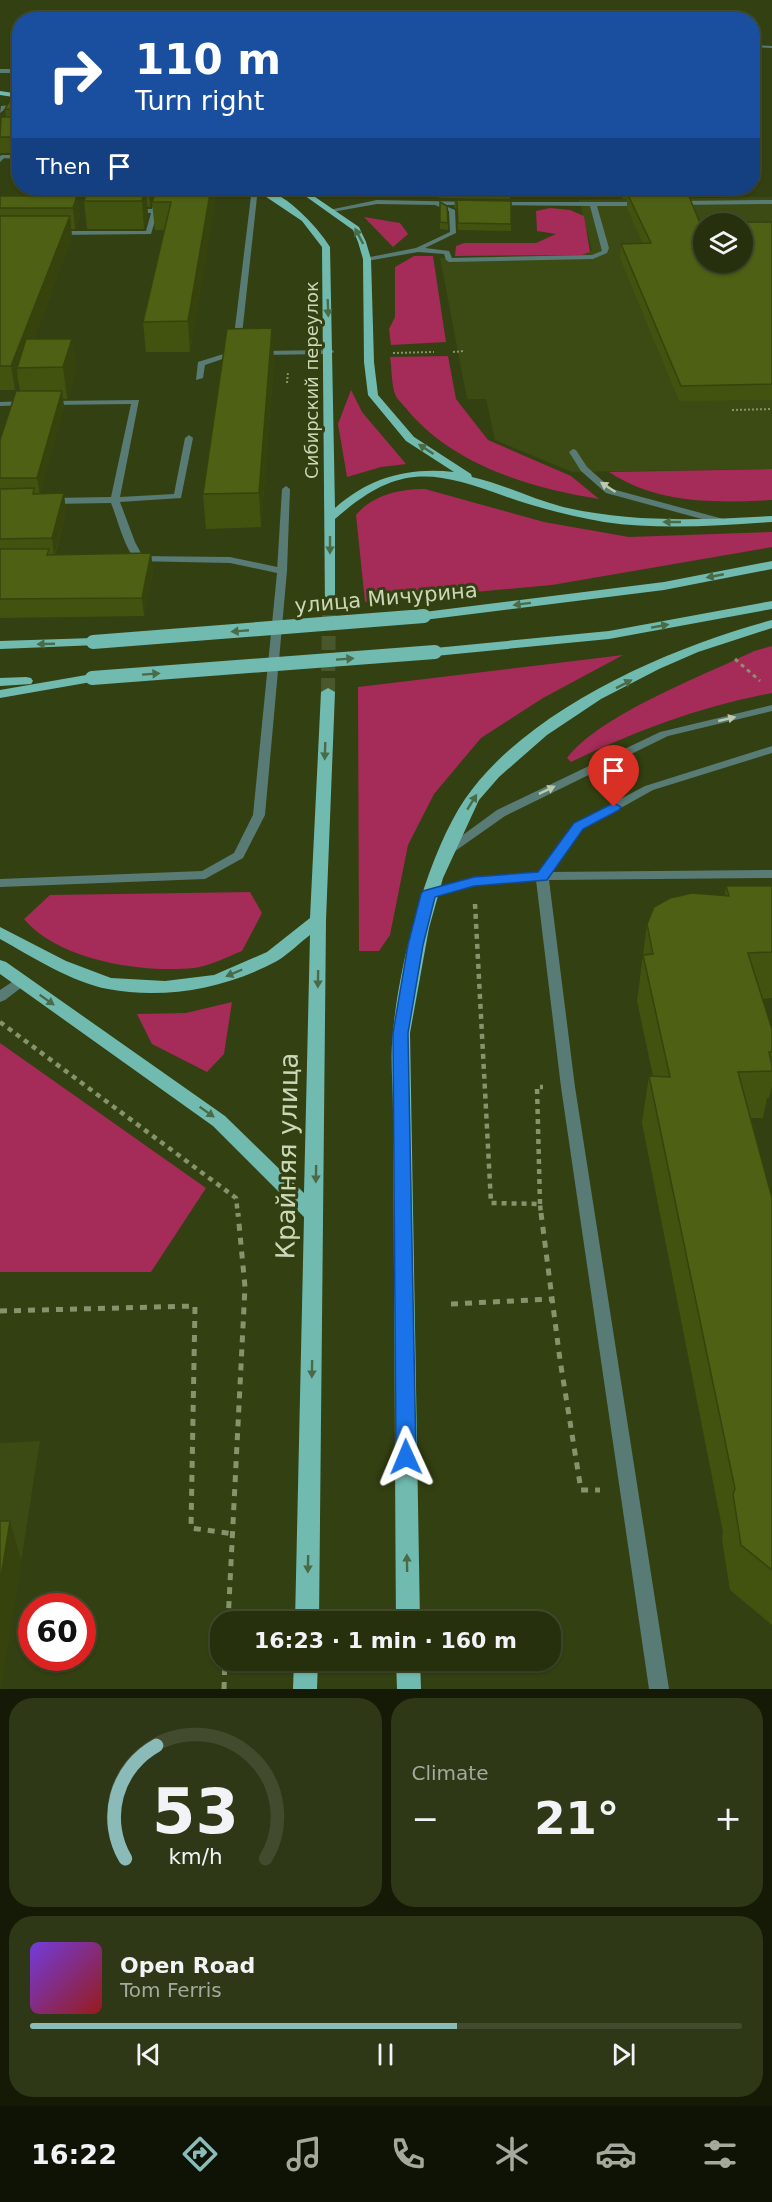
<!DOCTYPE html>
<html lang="en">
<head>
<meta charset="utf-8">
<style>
  :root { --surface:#26300d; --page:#2e3816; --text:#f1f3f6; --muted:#a4a99d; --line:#424b2e; --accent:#8bbbb9 }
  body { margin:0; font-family:"DejaVu Sans",sans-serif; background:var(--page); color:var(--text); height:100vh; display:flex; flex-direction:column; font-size:22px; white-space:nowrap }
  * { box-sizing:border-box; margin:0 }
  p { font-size:20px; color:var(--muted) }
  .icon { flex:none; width:33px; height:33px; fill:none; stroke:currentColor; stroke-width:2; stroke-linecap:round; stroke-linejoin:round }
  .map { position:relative; height:1689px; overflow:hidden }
  .sheet { display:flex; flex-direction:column; gap:9px; padding:9px; background:#151a07; flex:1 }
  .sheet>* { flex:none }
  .banner { position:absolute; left:12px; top:12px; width:748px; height:183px; border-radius:24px; box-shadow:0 2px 4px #0004,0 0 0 2px var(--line); background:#1a4fa0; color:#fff; overflow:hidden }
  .fabs { position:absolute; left:693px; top:213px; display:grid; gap:12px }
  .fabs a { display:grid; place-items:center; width:60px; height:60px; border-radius:50%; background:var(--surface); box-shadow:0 2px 4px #0004,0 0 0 2px var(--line); font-size:30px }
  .speed { position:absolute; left:18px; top:1593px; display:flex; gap:12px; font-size:30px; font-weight:700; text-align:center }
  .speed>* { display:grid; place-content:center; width:78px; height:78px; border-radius:50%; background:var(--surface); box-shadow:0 2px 4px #0004,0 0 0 2px var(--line); line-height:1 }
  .speed .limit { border:9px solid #d22; background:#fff; color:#111 }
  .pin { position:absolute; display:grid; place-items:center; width:51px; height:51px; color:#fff; margin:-62px -26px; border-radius:50% 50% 50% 0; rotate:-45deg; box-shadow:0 0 6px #0007 }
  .pin .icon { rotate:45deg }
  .me { position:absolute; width:66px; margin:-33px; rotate:359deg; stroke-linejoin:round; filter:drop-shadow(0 0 4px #0008) }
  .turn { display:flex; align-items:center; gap:21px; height:126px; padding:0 24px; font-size:27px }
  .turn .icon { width:78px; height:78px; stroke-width:2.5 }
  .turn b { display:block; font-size:42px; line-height:51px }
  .then { display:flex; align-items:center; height:57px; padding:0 24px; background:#0003; gap:12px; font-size:22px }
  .big { font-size:45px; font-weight:700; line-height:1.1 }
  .sheet .card { flex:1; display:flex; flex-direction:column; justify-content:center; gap:9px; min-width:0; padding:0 21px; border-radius:24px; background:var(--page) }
  .sheet .dial { align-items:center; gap:0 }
  .dial svg { height:156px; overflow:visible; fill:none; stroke:var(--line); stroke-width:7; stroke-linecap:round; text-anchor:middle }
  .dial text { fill:var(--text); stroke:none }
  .song { display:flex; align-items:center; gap:18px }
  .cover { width:72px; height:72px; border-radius:9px; background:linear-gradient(135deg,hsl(260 70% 55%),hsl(0 70% 35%)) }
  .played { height:6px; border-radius:3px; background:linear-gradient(90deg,var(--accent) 60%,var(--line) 60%) }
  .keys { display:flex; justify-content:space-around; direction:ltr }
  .heat { display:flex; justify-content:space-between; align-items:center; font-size:33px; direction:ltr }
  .sheet .tiles { flex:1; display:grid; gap:9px; grid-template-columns:1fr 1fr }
  .card:last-child { grid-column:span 2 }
  .trip { position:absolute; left:210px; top:1611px; width:351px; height:60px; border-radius:24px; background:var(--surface); box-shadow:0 2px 4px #0004,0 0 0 2px var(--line); font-weight:700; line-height:60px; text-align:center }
  .dock { display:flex; height:96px; justify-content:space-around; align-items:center; background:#0f1305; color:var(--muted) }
  .dock .icon { width:42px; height:42px }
  .dock .on { color:var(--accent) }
  .dock b { font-size:27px; color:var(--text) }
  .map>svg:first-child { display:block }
  .built { fill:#3c4a14; fill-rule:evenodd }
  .green { fill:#a52b58 }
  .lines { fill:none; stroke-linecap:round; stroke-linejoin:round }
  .primary-tunnel { stroke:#4a572a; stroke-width:14; stroke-dasharray:14 7; stroke-linecap:butt }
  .path-far3 { stroke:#87936c; stroke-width:2; stroke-dasharray:2 2; stroke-linecap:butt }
  .path-far2 { stroke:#87936c; stroke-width:3; stroke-dasharray:4 4; stroke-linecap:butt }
  .path-far1 { stroke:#87936c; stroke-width:4.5; stroke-dasharray:5 5; stroke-linecap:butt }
  .path { stroke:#87936c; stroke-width:5; stroke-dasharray:7 7; stroke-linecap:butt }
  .service { fill:#597b75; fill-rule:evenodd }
  .minor { fill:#597b75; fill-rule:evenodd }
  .primary { fill:#71baaf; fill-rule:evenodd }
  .primary-bridge { stroke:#71baaf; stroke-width:14 }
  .wall { fill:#425310 }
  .shaded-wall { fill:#36430d }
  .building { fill:#4d6013; stroke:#36430d; stroke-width:1.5; fill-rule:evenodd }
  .oneway { fill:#496b48 }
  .oneway2 { fill:#bbc9ad }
  .route { fill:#1a73e8; stroke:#114b97; stroke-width:1.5 }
  .labels { text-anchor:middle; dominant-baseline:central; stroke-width:6; stroke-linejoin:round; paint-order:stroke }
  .far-street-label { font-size:18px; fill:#ccd7b7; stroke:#334011 }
  .street-label { font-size:21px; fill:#ccd7b7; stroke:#334011 }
  .near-street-label { font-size:26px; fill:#ccd7b7; stroke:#334011 }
</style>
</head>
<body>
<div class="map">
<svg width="772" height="1689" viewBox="0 0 772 1689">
  <rect width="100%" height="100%" fill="#334011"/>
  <!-- built -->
  <path class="built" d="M772,197v272l-200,3 -77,-32 -9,-41h-19l-27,-141 147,-4 5,-4 -13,-50zM704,224h38v38h-38z
    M40,1441l-39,248h-1v-246z"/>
  <!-- green -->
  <path class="green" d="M550,208l20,2 14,6 6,36 -8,3 -127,1 1,-10 8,-3h72l20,-9 -19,-3 -1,-20z
    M364,217l36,6 8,11 -15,13z
    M414,256h19l13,86 -55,3 -2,-16 6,-12v-50z
    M448,356l8,43 32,41 83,36 28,23c-68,-11 -143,-33 -190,-87 -4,-6 -12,-12 -14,-18 -4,-11 -3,-26 -5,-37z
    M351,390l11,22 44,52 -25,3 -34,10 -9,-53z
    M772,469v31c-56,3 -115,4 -163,-28z
    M425,489l119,33 85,15 143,-5v15l-220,38 -187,17 -9,-87c17,-20 43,-26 69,-26z
    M772,646v47c-70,13 -137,38 -201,69l-4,-4c34,-44 136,-82 187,-107z
    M623,655l-80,43 -62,40 -47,56 -26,51 -18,90 -11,16h-20l-1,-264z
    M250,892l12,21 -20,38c-15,6 -32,15 -48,17 -52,5 -135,-7 -170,-49l26,-24z
    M232,1002l-8,52 -17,18 -55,-28 -15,-30 49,-1z
    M0,1043l206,145 -55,84h-151z"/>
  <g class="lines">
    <!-- primary-tunnel -->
    <path class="primary-tunnel" d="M328,692l1,-86"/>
    <!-- path-far3 -->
    <path class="path-far3" d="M453,352l11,-1
      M393,353l41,-1
      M287,383l1,-11
      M732,410l40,-1"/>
    <!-- path-far2 -->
    <path class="path-far2" d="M735,659l25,22"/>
    <!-- path-far1 -->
    <path class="path-far1" d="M475,904l16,299 49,1 1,11
      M0,1022l236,176 2,17
      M540,1204l-3,-117h6"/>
    <!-- path -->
    <path class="path" d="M541,1213l19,147 21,130h19
      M451,1304l101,-5
      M0,1311l195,-5 -4,222 43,6
      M228,1622l17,-335 -7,-74
      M224,1689l1,-29"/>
    <!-- service -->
    <path class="service" d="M753,45l19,1v2l-19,-1z
      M0,69h20v4h-20z
      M20,104v4l-15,1 -5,4 1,-7z
      M20,155v4l-20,-1 2,-3z
      M159,188h6l-14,46 -95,1 -3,-2 3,-2h90l5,-18h-18l-3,-2 3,-2h19z
      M265,190l3,2 -1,1 -10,4 -16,147 -4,2 -4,-2 18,-148z
      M377,200l96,2v2l-2,1h-28l12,5 1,23 -31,15 24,3 3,7 140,-3 10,-4 -12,-45 -96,-1 -2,-1v-2h150l3,2 -3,2h-45l12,42 -2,5 -14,6 -144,3 -3,-2 -2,-6 -26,-2 -51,9 -3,-2 1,-1 51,-10 34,-16 -1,-21 -14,-6 -58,-1 -45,8 -3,-2z
      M772,200v4l-95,1 -3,-2 3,-2z
      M333,350l1,2 -4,2 -71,1 -4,-2 4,-2z
      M233,351l7,2 -35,12 -2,13 -7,2 2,-18z
      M139,400l-19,97 54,-3 11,-56 4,-3 4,3 -12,60 -61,4 15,40 9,17 -5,3c-13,-7 -22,-45 -28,-59l-61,1 -4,-3 4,-3 61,-1 20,-93 -84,1 -4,-2 4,-2z
      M30,401l1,2 -4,2 -27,1v-4z
      M573,449l3,1 11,17 25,22 115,31 2,2 -5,3 -118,-32 -25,-22 -12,-19z
      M286,486l4,3 -3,82 -5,3 -5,-3 5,-82z
      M772,705v6l-104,25 -163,80 -54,38 -4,1 -6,-4 56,-41 163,-78z
      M772,746v7l-119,37 -70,39 -32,43 221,-2v8l-223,2 26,207 94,602h-20l-88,-602 -25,-207 -62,5 -46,13 -6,-4 2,-3 50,-14 64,-5 37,-49 70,-37z
      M21,976l5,2 2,3 -2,3 -21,16 -5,2v-12z"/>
    <!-- minor -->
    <path class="minor" d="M2,155l3,2 -5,5v-6z
      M136,556l94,1 52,11 5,3 -22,244 -22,43 -38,21 -205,8v-8l202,-8 32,-18 19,-38 24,-242 -47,-10 -97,-2v-4z"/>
    <!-- primary -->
    <path class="primary" d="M0,91l20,3v4l-20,-3z
      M253,188c26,-3 64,38 77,59l5,261c35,-31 74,-41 119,-36l-48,-31 -38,-46 -4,-33 -1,-103 -5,-17 -5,-12 -59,-42h8l57,39 7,15 5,17 3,103 4,33 36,42 57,37 1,3c31,7 60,22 91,30 70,16 138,13 209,9v6c-56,4 -113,8 -168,0 -33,-6 -66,-14 -97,-25 -75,-27 -108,-34 -172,22v87l-2,3h-8l-3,-362 -20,-26z
      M772,561v8l-108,21 -240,30 -6,-4 6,-4 240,-30z
      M772,601v8l-163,30 -174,17 -6,-4 6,-4 174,-17z
      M772,620v8l-74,24 -39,17 -58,30 -54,36 -48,42 -20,23 -36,78 -14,50 -19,105 10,589h-24c-1,-115 -1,-229 -2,-343 0,-56 -1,-112 -1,-168 0,-26 -3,-53 0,-79 6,-68 34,-177 72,-233 62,-90 205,-152 307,-179z
      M93,638l6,4 -1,3 -98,4v-8z
      M92,674l5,1 2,3 -2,3 -97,17v-8z
      M26,677l5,1 2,3 -2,3 -31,2v-8z
      M328,688l7,4 -9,228 -7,702h-24l9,-405 -91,-91 -213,-152v-14l6,2 219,154 79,77 6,-258c-11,8 -21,19 -33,26 -50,27 -112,39 -169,28 -35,-6 -77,-33 -108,-50v-12l66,34 45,17 54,3 49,-6 53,-23 43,-34 11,-226z
      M294,1660h24l-1,29h-24z
      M396,1660h24l1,29h-24z"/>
    <!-- primary-bridge -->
    <path class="primary-bridge" d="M93,642l331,-26
      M92,678l343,-26"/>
  </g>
  <!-- wall -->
  <path class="wall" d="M20,84v69h-20v-35l6,-1 -1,-8 14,-15 -1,-7z
    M92,188h65l-7,19h-3l1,8 -4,14h-57l-3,-28z
    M157,188h60l-27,164h-44l-3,-30 22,-92h-10l-3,-28z
    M439,188h72l-1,11 -71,-1z
    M617,188h67l-1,6 17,29 72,-1v178l-93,1 -59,-143 1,-14h22l-16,-36v-9h-4z
    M0,196h77l3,21 -5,12h-4l1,8 -38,102h38l4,31 -9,29h-4l1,8 -24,87 26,17 -11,44 96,-2 2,19 -9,44 -144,2v-178l20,-49 -2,-11 -3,10h-15z
    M455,200l56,24v7l-53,-1 -1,-20 -3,-3z
    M440,202l8,21v7l-8,-1z
    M274,359l-13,168 -55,2 -3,-35z
    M726,886h46v112l-10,1 10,30v57l-3,12h-2l-4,20h-12l21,80v427l-42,-35 -8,-51 1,-7 -81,-409 7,-47h4l-16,-75 10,-77 78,-29z"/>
  <!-- shaded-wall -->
  <path class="shaded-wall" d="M146,188l2,27 -4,14 -2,-28z
    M149,188h8l-7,19z
    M211,188h6l-27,164 -2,-31z
    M77,196l3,21 -5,12 -2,-21z
    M70,216l2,21 -49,131h-6l1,12 -3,10 -4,-24z
    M272,328l2,31 -13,168 -2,-34z
    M72,339l4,31 -9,29 -4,-32z
    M62,391l2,16 -24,88 -3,-17z
    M64,493l2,18 -12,45 -2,-18z
    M151,553l2,19 -9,44 -2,-18z
    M10,1521l11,39 -20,129h-1v-106z"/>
  <!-- building -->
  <path class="building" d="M176,11l2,9h-107v-6z
    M20,94v16l-15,-1 8,-14z
    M1,117h19v20h-20z
    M88,188h58l-4,13h-58z
    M157,188h54l-23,133 -45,1 28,-120h-19z
    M439,188h72v4h-72z
    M688,194l12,29 72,-1v162l-91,2 -60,-142 30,-1 -23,-48zM704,224h38v38h-38z
    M0,196h77l-4,12h-73z
    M455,200l56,1v23l-53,-1 -1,-20z
    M440,202l7,4 1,17 -8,-1z
    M0,216h70l-59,150h-11z
    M272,328l-13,165 -56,1 24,-165z
    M26,339h46l-9,28 -46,1z
    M16,391h46l-25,87h-37v-38z
    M34,488l-1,6 31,-1 -12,45 -52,1v-50z
    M0,549h49l-2,6 104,-2 -9,45 -142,1z
    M726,886h46v66l-24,1 24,76v23h-3l3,13v6l-34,1 34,126v372l-31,-25 -8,-51 2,-5 -86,-413 21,1 -27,-122 10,-1 -6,-30 7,-17 16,-9 22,-5 37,3z
    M0,1521h10l-10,62z"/>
  <!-- one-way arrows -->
  <defs><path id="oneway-solid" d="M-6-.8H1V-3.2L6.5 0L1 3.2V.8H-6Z" transform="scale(1.5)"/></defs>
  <g class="oneway">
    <use href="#oneway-solid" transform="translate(359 236) rotate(-118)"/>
    <use href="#oneway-solid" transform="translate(328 308) rotate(88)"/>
    <use href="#oneway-solid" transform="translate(426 449) rotate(-147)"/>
    <use href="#oneway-solid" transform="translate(672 522) rotate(-180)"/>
    <use href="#oneway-solid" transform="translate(330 545) rotate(90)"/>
    <use href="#oneway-solid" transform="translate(715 576) rotate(169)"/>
    <use href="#oneway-solid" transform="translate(522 604) rotate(173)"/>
    <use href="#oneway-solid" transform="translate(660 626) rotate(-10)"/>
    <use href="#oneway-solid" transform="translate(240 631) rotate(175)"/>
    <use href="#oneway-solid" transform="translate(46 644) rotate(178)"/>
    <use href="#oneway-solid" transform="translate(345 659) rotate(-4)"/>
    <use href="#oneway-solid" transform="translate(151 674) rotate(-4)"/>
    <use href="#oneway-solid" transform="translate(624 684) rotate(-27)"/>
    <use href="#oneway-solid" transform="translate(325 751) rotate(92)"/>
    <use href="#oneway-solid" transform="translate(472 802) rotate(-58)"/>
    <use href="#oneway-solid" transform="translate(234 973) rotate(157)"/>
    <use href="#oneway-solid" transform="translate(318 979) rotate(91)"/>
    <use href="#oneway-solid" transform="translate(47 1000) rotate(35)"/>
    <use href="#oneway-solid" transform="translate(207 1112) rotate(35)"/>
    <use href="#oneway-solid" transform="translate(316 1174) rotate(91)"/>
    <use href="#oneway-solid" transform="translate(312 1369) rotate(91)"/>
    <use href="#oneway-solid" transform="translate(407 1563) rotate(-91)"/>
    <use href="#oneway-solid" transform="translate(308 1564) rotate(91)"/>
  </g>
  <g class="oneway2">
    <use href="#oneway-solid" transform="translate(608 487) rotate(-147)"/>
    <use href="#oneway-solid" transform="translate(727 719) rotate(-13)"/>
    <use href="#oneway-solid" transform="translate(547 790) rotate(-26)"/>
  </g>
  <!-- route -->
  <path class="route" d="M614,803l7,4 -2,3 -36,19 -36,51 -73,6 -39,11 -12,48 -15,88 8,424 -3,6 -7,3 -7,-3 -3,-6 -3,-424 15,-88 13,-51 2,-3 51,-14 64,-5 36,-49z"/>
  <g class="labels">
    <!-- far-street labels -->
    <g class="far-street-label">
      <text transform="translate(311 380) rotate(-90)">Сибирский переулок</text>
    </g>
    <!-- street labels -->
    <g class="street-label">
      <text transform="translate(386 598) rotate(-5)">улица Мичурина</text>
    </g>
    <!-- near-street labels -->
    <g class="near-street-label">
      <text transform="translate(287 1156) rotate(-89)">Крайняя улица</text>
    </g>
  </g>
</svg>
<div class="fabs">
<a><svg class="icon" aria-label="layers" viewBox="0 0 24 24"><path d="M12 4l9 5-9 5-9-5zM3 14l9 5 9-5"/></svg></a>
</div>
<div class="speed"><div class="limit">60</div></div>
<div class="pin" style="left:614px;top:807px;background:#d93025"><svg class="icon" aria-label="arrive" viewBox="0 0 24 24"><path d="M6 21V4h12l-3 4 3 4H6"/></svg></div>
<svg class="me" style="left:406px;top:1457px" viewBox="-20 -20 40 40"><path d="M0-17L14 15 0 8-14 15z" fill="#1a73e8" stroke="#fff" stroke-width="4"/></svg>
<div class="trip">16:23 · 1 min · 160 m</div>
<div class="banner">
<div class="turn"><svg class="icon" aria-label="right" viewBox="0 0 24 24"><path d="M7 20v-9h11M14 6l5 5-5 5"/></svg><div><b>110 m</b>Turn right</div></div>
<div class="then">Then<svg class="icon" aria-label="arrive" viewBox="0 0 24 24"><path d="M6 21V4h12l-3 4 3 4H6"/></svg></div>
</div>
</div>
<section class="sheet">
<div class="tiles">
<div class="card dial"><svg viewBox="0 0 100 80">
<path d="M14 69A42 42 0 1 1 86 69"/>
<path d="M14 69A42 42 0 0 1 30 11" stroke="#8bbbb9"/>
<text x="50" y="56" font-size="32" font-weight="700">53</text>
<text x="50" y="72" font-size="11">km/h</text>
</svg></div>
<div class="card"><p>Climate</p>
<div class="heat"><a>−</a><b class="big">21°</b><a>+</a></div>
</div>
<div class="card">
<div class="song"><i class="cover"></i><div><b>Open Road</b><p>Tom Ferris</p></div></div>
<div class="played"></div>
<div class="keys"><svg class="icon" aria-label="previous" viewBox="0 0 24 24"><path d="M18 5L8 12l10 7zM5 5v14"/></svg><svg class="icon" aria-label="pause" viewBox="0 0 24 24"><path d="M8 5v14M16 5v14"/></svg><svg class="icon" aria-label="next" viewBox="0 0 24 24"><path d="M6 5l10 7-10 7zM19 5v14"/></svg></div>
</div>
</div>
</section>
<nav class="dock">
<b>16:22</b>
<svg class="icon on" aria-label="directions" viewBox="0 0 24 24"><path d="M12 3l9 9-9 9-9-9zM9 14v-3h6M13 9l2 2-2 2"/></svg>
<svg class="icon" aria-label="music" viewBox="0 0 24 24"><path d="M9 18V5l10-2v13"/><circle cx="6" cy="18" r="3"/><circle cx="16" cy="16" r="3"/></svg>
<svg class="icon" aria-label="phone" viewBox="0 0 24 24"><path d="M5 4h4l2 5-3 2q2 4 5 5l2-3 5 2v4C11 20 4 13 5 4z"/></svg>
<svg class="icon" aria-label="climate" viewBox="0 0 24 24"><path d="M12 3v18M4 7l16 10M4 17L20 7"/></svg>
<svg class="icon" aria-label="car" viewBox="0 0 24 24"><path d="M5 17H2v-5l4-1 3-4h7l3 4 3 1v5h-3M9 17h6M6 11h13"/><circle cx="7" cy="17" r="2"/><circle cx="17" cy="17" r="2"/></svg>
<svg class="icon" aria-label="filters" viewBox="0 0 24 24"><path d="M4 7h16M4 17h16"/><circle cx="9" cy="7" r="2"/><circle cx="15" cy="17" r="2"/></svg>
</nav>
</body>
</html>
